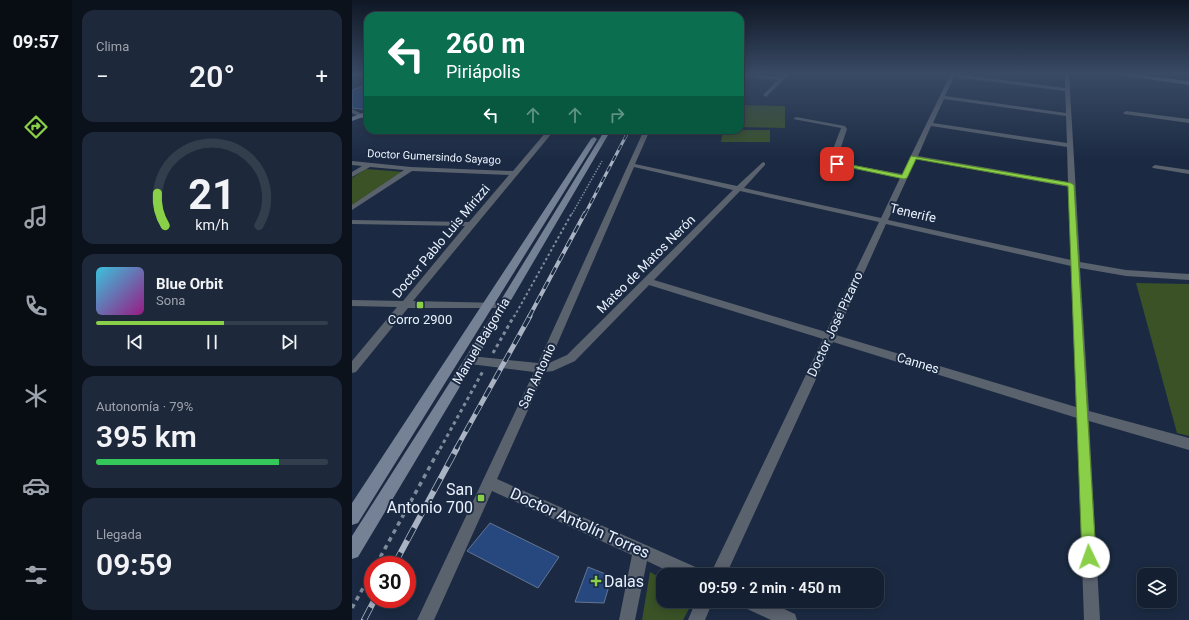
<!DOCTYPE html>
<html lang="es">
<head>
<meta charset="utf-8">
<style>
  :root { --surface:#142032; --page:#1d283a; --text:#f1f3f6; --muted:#9da3ac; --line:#333e4d; --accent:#89cf48 }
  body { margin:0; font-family:Roboto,sans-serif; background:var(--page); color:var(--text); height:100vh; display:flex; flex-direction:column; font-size:15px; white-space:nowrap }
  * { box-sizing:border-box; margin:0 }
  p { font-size:13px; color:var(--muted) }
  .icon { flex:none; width:22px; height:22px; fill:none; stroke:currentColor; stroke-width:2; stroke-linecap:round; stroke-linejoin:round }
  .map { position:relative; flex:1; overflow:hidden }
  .sheet { display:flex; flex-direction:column; gap:10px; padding:10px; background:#0b121c; width:280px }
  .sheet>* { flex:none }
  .guide { position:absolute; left:12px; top:12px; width:380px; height:122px; border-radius:12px; box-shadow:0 2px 10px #0003,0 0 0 1px var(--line); background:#0b6e4f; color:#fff; overflow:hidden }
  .buttons { position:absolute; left:785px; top:568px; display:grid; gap:8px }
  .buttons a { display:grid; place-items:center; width:40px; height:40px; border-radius:8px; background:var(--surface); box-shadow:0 2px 10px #0003,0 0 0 1px var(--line); font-size:20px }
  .speed { position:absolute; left:12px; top:556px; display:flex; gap:8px; font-size:20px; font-weight:700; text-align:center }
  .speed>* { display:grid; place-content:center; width:52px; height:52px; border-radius:50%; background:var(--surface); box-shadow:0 2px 10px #0003,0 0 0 1px var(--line); line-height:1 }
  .speed .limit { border:6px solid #d22; background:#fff; color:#111 }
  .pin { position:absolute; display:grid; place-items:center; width:34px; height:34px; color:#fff; margin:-17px; border-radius:8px; box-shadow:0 2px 6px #0006 }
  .me { position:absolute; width:44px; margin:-22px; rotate:357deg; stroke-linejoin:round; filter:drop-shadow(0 0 3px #0008) }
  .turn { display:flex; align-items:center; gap:14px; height:84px; padding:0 16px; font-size:18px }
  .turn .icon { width:52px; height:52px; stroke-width:2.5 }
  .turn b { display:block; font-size:28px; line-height:34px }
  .lanes { display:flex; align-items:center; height:38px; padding:0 16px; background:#0003; justify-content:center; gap:20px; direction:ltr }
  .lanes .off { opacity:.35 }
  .big { font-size:30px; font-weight:600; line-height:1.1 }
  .sheet .card { flex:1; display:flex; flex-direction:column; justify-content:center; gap:6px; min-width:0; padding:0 14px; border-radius:12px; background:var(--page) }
  .sheet .dial { align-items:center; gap:0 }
  .dial svg { height:104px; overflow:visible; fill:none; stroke:var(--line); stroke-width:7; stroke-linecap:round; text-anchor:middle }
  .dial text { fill:var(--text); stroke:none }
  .song { display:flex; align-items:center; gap:12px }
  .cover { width:48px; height:48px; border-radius:6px; background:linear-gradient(135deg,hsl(190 70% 55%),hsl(310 70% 35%)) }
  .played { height:4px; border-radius:2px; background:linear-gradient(90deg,var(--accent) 55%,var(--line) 55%) }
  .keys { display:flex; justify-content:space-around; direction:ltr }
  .heat { display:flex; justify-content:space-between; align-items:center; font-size:22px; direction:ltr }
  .charge { height:6px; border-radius:3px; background:linear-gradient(90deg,#34c759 79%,var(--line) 0) }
  .trip { position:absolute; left:304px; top:568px; width:228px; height:40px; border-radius:12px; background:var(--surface); box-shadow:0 2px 10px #0003,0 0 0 1px var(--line); font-weight:600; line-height:40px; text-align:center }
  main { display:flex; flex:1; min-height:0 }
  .dock { display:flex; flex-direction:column; width:72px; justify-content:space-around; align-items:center; background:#080d14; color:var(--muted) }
  .dock .icon { width:28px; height:28px }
  .dock .on { color:var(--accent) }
  .dock b { font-size:18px; color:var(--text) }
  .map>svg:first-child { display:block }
  .green { fill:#3a5226 }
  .building { fill:#26487e; stroke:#647591 }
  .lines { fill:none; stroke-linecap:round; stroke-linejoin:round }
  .path-far3 { stroke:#7f8b9d; stroke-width:1.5; stroke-dasharray:1.5 1.5; stroke-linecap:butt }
  .path-far2 { stroke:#7f8b9d; stroke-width:2; stroke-dasharray:2.5 2.5; stroke-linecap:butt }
  .path-far1 { stroke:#7f8b9d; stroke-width:3; stroke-dasharray:3.5 3.5; stroke-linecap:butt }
  .path { stroke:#7f8b9d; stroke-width:3.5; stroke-dasharray:4.5 4.5; stroke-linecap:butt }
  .service { stroke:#5a626e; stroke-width:2.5 }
  .minor { fill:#5a626e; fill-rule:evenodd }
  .secondary { fill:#758194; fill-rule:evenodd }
  .rail-far4-casing { stroke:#a9b3c3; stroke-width:2.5 }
  .rail-far3-casing { stroke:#a9b3c3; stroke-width:3 }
  .rail-far2-casing { stroke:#a9b3c3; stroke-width:4 }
  .rail-far1-casing { stroke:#a9b3c3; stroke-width:5 }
  .rail-casing { stroke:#a9b3c3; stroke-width:6 }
  .rail-far4 { stroke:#1b2a42; stroke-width:1.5; stroke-dasharray:5; stroke-linecap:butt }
  .rail-far3 { stroke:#1b2a42; stroke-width:2; stroke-dasharray:6; stroke-linecap:butt }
  .rail-far2 { stroke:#1b2a42; stroke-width:2.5; stroke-dasharray:8; stroke-linecap:butt }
  .rail-far1 { stroke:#1b2a42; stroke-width:3.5; stroke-dasharray:10; stroke-linecap:butt }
  .rail { stroke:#1b2a42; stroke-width:4.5; stroke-dasharray:14; stroke-linecap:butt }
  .route { fill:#89cf48; stroke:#59872f }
  .poi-dot { fill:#89cf48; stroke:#1b2a42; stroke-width:1.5 }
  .labels { text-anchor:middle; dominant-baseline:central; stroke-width:4; stroke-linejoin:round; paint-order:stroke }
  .far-street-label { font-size:11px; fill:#e9f1fd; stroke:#1b2a42 }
  .street-label { font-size:13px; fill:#e9f1fd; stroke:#1b2a42 }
  .poi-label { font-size:13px; fill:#e9f1fd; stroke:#1b2a42 }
  .near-poi-label { font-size:16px; fill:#e9f1fd; stroke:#1b2a42; text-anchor:end }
  .near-street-label { font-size:16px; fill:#e9f1fd; stroke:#1b2a42 }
</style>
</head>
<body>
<main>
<nav class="dock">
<b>09:57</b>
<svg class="icon on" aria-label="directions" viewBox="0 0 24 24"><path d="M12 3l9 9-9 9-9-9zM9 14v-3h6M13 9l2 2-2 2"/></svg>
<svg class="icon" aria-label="music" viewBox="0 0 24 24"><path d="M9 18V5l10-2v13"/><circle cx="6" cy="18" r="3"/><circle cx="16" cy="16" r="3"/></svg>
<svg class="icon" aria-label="phone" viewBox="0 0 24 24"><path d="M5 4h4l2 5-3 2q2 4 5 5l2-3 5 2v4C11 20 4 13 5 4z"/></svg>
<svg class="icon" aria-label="climate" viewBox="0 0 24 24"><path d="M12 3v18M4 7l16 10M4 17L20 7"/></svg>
<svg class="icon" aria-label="car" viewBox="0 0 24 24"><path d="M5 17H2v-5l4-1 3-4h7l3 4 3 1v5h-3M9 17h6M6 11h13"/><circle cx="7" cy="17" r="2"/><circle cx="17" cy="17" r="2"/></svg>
<svg class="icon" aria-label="filters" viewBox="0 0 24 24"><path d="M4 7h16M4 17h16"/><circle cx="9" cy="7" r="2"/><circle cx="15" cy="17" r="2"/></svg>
</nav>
<section class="sheet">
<div class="card"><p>Clima</p>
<div class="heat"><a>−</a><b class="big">20°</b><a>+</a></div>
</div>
<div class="card dial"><svg viewBox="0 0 100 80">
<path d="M14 69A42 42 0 1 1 86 69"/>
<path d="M14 69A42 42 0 0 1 8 44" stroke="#89cf48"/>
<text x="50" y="56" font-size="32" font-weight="700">21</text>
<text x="50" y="72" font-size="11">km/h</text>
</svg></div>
<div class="card">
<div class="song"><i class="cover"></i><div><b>Blue Orbit</b><p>Sona</p></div></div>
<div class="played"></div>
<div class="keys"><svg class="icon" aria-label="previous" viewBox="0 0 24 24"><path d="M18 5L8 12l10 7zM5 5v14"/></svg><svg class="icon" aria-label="pause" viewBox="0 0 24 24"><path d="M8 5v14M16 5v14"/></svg><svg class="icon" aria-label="next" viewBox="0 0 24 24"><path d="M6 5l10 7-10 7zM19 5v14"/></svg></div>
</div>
<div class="card"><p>Autonomía · 79%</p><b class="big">395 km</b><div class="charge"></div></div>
<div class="card"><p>Llegada</p><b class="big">09:59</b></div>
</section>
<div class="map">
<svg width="837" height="620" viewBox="0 0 837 620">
  <rect width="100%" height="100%" fill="#1b2a42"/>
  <!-- green -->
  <path class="green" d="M390,105l43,1v22l-45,-1z
    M371,130h47v12h-49z
    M14,169l39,3 -53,34v-28z
    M784,283l53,1v152l-12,-3z
    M298,572l13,7v22h30l-10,19h-41z"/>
  <!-- building -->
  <path class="building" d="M16,84v26l-16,-2v-18z
    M138,523l69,34 -21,31 -71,-37z
    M236,567l20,8 1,11 -5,17 -29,-1z"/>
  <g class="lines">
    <!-- path-far3 -->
    <path class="path-far3" d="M220,214l30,-53"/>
    <!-- path-far2 -->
    <path class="path-far2" d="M162,317l58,-104"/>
    <!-- path-far1 -->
    <path class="path-far1" d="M141,353l21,-37
      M88,449l43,-78"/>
    <!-- path -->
    <path class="path" d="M24,565l64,-117
      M0,608l21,-38"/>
    <!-- service -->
    <path class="service" d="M0,74l16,3"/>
    <!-- minor -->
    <path class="minor" d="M433,73h5l-24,24 -3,-2 15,-15 -38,-4v-2l41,3z
      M599,73l114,15v-15h4l11,189 46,8 63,4v6l-63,-4 -46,-8 9,143 100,27v12l-100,-29 11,199h-16l-7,-202 -244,-76 -107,233h-16l113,-236 -174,-54 -74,76 -22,10 -8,1 -48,107 203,90 2,6h-26l-29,-14 -12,59h-16l13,-65 -140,-64 -58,129h-17l117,-248 -64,-8 -4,-1 -2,-3 2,-3 4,-1 68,7 106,-233h6l-15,34 102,22 26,-24 2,1v2l-21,23 137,30 19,-40 -69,-14 -2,-4 12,-32 -48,-9 3,-2 49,9 2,3 -11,33 66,12zM602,77l111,14 1,22 -121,-17zM592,99l122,17 1,27 -134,-20zM579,126l136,21 1,35 -150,-26zM564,159l153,28 2,73 -183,-40zM282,167l99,23 -166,165 -18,8zM388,191l139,31 -53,110 -172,-52zM534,224l185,42 5,141 -240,-72z
      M782,73h4v1l-2,1z
      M833,73h4v3z
      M0,109l16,8v4l-16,-8z
      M774,111l63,8v4l-65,-9 -1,-1z
      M159,130h96l3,2 -3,2 -55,-1 -139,168 89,2 4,1 1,2 -1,2h-98l-52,64 -4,1v-12l45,-54 -45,-1v-6l51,1 62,-75 -113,-2v-4l117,2 40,-47 -97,-4 -60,39v-5l52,-35 -34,-3 -18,10v-5l10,-6 -10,-1v-4l59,6 102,4 33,-39h-32z
      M803,165l34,5v4l-36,-6 -1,-1z
      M344,601h17l-8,19h-17z
      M389,601h26l28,13 2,6h-26l-28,-13z"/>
    <!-- secondary -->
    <path class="secondary" d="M754,73h16l67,8v4z
      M16,111v4l-16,6v-4z
      M253,130h6l-137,233 -116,194 -6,2v-23l114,-179z
      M242,137l3,2 -239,384 -6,2v-22l239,-364z"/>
    <!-- rail-far4 casing -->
    <g class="rail-far4-casing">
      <path id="rail-far4" d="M274,135l3,-5"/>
    </g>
    <!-- rail-far3 casing -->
    <g class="rail-far3-casing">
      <path id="rail-far3" d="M233,214l42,-80"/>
    </g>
    <!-- rail-far2 casing -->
    <g class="rail-far2-casing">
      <path id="rail-far2" d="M177,317l56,-104"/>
    </g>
    <!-- rail-far1 casing -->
    <g class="rail-far1-casing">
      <path id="rail-far1" d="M104,449l74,-133"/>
    </g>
    <!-- rail casing -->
    <g class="rail-casing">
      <path id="rail" d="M42,565l63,-117
        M12,620l11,-21"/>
    </g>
    <!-- rail-far4 -->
    <use href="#rail-far4" class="rail-far4"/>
    <!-- rail-far3 -->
    <use href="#rail-far3" class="rail-far3"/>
    <!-- rail-far2 -->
    <use href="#rail-far2" class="rail-far2"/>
    <!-- rail-far1 -->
    <use href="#rail-far1" class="rail-far1"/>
    <!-- rail -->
    <use href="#rail" class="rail"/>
  </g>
  <!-- sky -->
  <linearGradient id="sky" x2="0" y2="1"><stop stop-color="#0f1724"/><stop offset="0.46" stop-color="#394a65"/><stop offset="1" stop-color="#394a65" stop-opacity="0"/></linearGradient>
  <rect width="837" height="160" fill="url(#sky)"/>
  <!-- route -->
  <path class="route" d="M559,156l160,27 3,2 22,372 -2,5 -5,2 -5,-2 -2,-5 -14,-371 -152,-27 -9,19 -3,1 -70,-15 3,-2 65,13z"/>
  <!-- markers -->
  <g class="poi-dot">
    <rect x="64" y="301" width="8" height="8" rx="2"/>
    <rect x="125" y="494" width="8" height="8" rx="2"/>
    <path d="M242 575h4v4h4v4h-4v4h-4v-4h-4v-4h4z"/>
  </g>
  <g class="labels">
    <!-- far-street labels -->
    <g class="far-street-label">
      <text transform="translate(82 157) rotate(3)">Doctor Gumersindo Sayago</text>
    </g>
    <!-- street labels -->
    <g class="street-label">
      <text transform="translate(561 213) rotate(13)">Tenerife</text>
      <text transform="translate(89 241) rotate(-50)">Doctor Pablo Luis Mirizzi</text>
      <text transform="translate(294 264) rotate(-45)">Mateo de Matos Nerón</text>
      <text transform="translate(483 324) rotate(-65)">Doctor José Pizarro</text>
      <text transform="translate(129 341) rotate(-59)">Manuel Baigorria</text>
      <text transform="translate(566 363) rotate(17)">Cannes</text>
      <text transform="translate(185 376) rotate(-65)">San Antonio</text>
    </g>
    <!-- poi labels -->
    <g class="poi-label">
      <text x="68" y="319">Corro 2900</text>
    </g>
    <!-- near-poi labels -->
    <g class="near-poi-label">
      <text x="121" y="489">San<tspan x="121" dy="18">Antonio 700</tspan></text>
      <text x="252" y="581" text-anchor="start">Dalas</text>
    </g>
    <!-- near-street labels -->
    <g class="near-street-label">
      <text transform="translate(228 523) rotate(24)">Doctor Antolín Torres</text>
    </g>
  </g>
</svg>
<div class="buttons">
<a><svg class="icon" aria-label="layers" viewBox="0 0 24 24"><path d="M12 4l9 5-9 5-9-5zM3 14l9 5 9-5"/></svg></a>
</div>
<div class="speed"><div class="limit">30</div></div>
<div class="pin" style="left:485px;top:164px;background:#d93025"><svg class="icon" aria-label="arrive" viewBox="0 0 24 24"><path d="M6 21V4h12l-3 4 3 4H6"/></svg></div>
<svg class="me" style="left:737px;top:557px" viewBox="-20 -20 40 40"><circle r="19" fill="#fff"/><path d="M0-13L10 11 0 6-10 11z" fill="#89cf48"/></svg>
<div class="trip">09:59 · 2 min · 450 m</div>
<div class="guide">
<div class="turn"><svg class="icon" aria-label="left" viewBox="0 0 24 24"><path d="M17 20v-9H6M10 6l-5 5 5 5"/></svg><div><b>260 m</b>Piriápolis</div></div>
<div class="lanes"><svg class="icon" aria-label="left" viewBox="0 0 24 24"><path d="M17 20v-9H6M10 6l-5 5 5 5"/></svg><svg class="icon off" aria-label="ahead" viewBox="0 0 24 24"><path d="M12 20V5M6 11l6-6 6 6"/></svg><svg class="icon off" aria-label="ahead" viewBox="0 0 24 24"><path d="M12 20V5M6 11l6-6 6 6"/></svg><svg class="icon off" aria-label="right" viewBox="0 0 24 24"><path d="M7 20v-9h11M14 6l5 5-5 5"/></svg></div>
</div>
</div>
</main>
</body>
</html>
